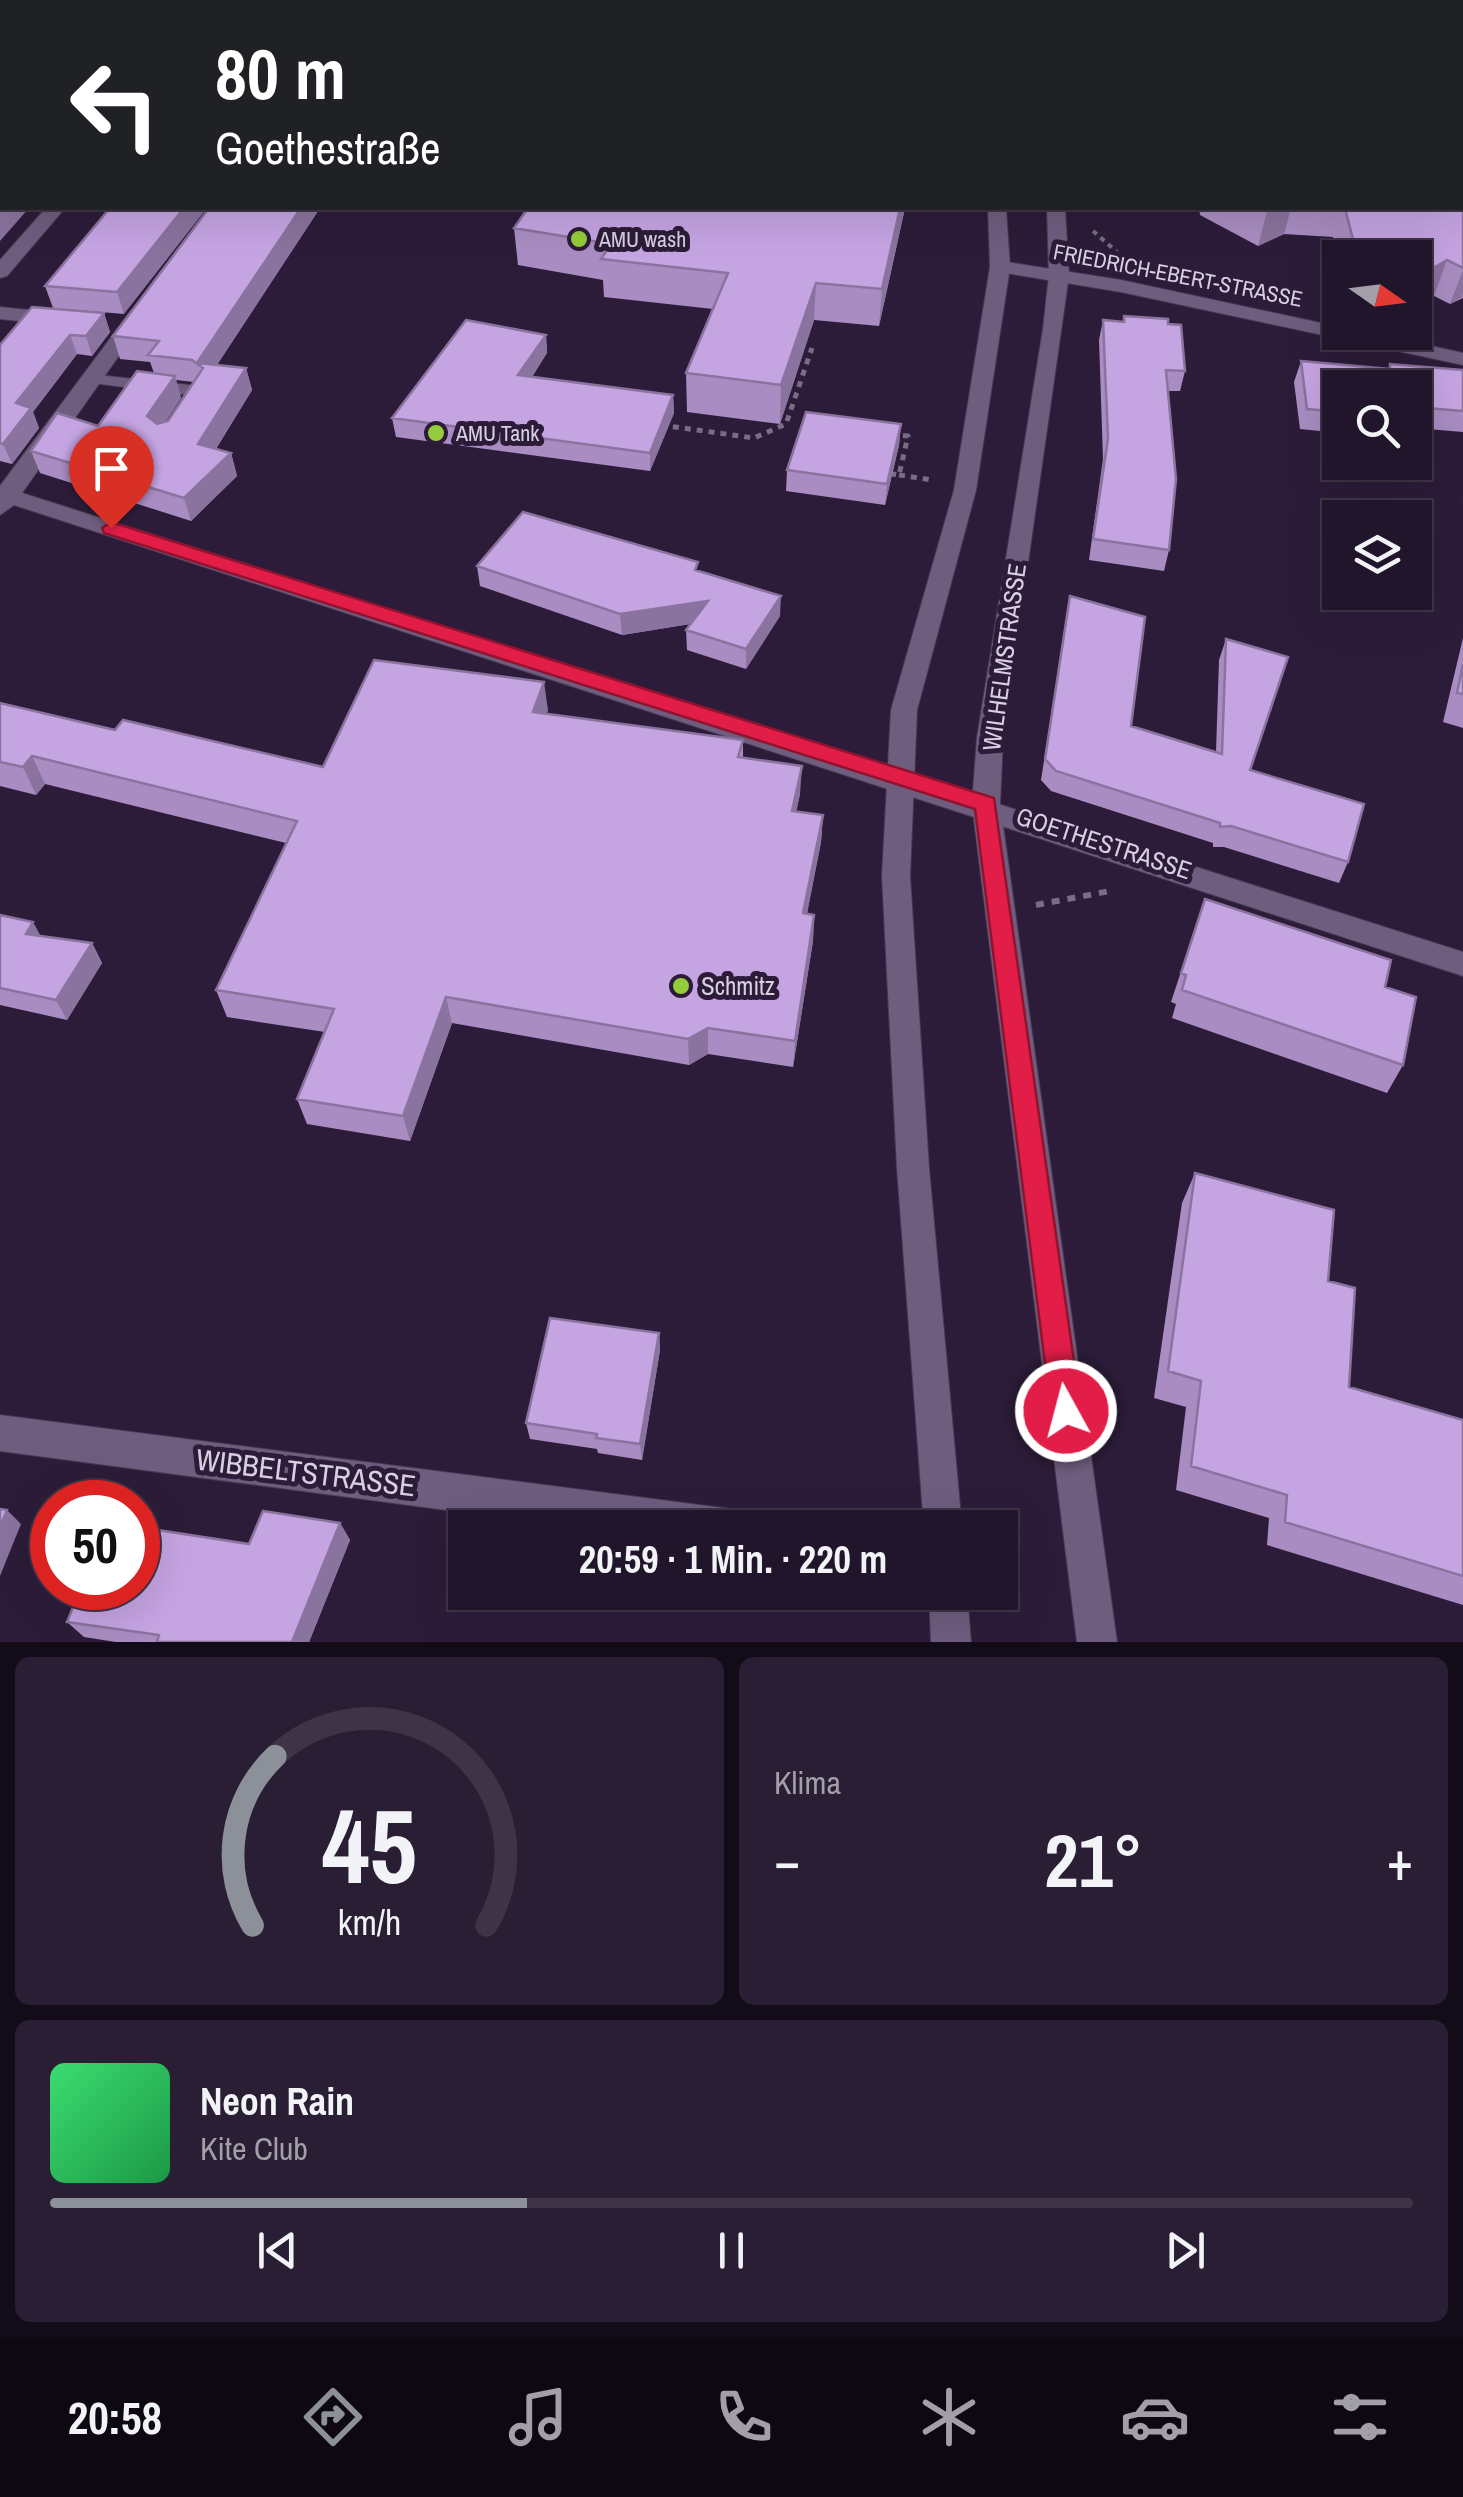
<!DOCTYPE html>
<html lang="de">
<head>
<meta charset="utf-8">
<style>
  :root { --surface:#21152b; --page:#291e33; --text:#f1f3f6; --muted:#a29fa9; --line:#3e3447; --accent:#8c9099 }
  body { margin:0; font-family:"Archivo Narrow",sans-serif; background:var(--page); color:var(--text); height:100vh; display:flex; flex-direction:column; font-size:38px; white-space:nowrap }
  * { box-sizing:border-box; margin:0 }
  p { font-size:32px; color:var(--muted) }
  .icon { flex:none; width:55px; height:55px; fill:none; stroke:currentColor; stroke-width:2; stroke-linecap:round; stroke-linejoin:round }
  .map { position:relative; height:1642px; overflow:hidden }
  .side { display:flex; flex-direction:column; gap:15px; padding:15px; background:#120c18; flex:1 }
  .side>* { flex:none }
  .hud { position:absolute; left:0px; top:0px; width:1465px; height:210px; box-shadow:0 10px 40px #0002,0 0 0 2px var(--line); background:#202124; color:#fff; overflow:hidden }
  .needle { width:65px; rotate:104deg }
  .controls { position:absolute; left:1322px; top:240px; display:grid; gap:20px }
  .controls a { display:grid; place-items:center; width:110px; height:110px; border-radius:0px; background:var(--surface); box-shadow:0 10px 40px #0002,0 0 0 2px var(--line); font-size:50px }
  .speed { position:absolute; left:30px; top:1480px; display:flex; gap:20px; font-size:50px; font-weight:700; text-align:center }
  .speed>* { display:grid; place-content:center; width:130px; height:130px; border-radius:50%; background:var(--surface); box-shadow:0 10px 40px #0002,0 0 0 2px var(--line); line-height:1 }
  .speed .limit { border:15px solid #d22; background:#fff; color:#111 }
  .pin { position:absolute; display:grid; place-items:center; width:85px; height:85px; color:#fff; margin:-102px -42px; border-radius:50% 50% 50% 0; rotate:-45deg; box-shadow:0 0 10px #0007 }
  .pin .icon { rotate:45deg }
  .me { position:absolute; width:110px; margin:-55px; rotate:353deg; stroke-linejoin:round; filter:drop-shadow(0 0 8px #0008) }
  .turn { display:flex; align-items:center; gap:35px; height:210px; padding:0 50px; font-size:45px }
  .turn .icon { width:130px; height:130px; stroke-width:2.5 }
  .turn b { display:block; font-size:70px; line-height:85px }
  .big { font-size:75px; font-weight:700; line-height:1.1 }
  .side .widget { flex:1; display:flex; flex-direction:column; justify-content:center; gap:15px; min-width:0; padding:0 35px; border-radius:15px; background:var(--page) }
  .side .dial { align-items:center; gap:0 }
  .dial svg { height:260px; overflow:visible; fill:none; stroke:var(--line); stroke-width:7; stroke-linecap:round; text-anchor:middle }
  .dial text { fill:var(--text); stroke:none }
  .song { display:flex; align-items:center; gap:30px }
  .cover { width:120px; height:120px; border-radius:15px; background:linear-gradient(135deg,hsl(140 70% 55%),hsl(140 70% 35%)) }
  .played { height:10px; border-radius:5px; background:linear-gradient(90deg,var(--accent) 35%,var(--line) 35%) }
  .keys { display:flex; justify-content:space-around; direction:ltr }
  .heat { display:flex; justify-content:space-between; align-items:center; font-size:55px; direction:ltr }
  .side .tiles { flex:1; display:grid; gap:15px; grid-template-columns:1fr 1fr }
  .widget:last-child { grid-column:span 2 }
  .trip { position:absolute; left:448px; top:1510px; width:570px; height:100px; border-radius:0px; background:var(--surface); box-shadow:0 10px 40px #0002,0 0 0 2px var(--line); font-weight:700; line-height:100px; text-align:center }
  .tabs { display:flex; height:160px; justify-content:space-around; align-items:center; background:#0d0811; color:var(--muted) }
  .tabs .icon { width:70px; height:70px }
  .tabs .on { color:var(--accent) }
  .tabs b { font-size:45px; color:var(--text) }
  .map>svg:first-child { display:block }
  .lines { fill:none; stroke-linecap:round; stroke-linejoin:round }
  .service-casing { stroke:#483a52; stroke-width:2 }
  .minor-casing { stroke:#483a52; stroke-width:2 }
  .secondary-casing { stroke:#483a52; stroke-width:2 }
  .path-far2 { stroke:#796c84; stroke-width:4; stroke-dasharray:5 5; stroke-linecap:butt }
  .path-far1 { stroke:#796c84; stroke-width:5; stroke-dasharray:6 6; stroke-linecap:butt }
  .path { stroke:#796c84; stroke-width:6; stroke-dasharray:8 8; stroke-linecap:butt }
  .service { fill:#6f5d7f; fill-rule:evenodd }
  .minor { fill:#6f5d7f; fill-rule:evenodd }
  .secondary { fill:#6f5d7f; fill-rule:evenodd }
  .wall { fill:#a98dc2; fill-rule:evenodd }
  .shaded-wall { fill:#8a739e }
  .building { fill:#c5a4e2; stroke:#8a739e; stroke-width:2.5 }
  .route { fill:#e11d48; stroke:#92132f; stroke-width:2.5 }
  .poi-dot { fill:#94cc3c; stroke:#2c1c39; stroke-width:4 }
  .labels { text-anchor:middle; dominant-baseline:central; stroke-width:10; stroke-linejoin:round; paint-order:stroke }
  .far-poi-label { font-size:22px; fill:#d9cfe2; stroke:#2c1c39; text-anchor:start }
  .far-street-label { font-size:22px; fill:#d9cfe2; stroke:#2c1c39 }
  .street-label { font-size:25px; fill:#d9cfe2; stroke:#2c1c39 }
  .poi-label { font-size:25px; fill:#d9cfe2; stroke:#2c1c39; text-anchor:start }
  .near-street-label { font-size:30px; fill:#d9cfe2; stroke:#2c1c39 }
</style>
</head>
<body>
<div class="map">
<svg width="1463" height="1642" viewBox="0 0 1463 1642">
  <rect width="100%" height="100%" fill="#2c1c39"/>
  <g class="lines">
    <!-- service casing -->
    <g class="service-casing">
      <path id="service" d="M0,107l2,1v8l-2,-1z
        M89,374l109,12 8,5 -12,18 -6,2 -8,-5 8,-11 -104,-13v-6z"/>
    </g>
    <!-- minor casing -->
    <g class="minor-casing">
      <path id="minor" d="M46,208h19l-58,68 -7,2v-18z
        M1000,261l121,19 219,47v5h28l95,21v12l-342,-73 -128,-21 -3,-4z
        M0,307l58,6 10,6 -10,6 -58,-6z
        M137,310l10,6 -125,177 1441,459v24l-1449,-471 -14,10v-29l130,-174z
        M0,1415l731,94 13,6 6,13h-168l-582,-77z"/>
    </g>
    <!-- secondary casing -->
    <g class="secondary-casing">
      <path id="secondary" d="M938,0h16v2h-15z
        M972,0h16l2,2h-16z
        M988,208h18l4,59 -34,223 -59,220 -7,166 19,292 33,360h-38l-27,-360 -15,-292 9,-166 63,-220 36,-223z
        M1047,208h18l4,67 -66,463 -3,66 117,838h-40l-105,-838 5,-66 66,-409 6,-54z
        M929,1592h38l4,50h-40z"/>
    </g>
    <!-- path-far2 -->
    <path class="path-far2" d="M1093,231l24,21"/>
    <!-- path-far1 -->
    <path class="path-far1" d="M661,425l93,13 32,-14 26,-76
      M891,434l17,2 -9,39 -7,-1
      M899,475l33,5"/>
    <!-- path -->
    <path class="path" d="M1036,905l74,-14"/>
    <!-- service -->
    <use href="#service" class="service"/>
    <!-- minor -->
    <use href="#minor" class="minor"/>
    <!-- secondary -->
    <use href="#secondary" class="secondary"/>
  </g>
  <!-- wall -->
  <path class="wall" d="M4,0h210l-2,2h-210v103h-2v-101z
    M1218,0h245l-1,2h-242z
    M1463,170v128l-13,6 -16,-8 -12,6 -7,-4v-40h-75v8l-7,-29 -49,-3 -26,12 -58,-31 -1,-7h263z
    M110,208l14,106 -71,-6 -8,-22z
    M320,208l-103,157 29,3 6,22 -36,59 15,4 6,23 -46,45 -151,-48 -9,-22 67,-25 56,-53 -4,-11 -30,-3 -7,-23zM176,380l18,2 -26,39h-2l15,-23z
    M528,208h377l-26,118 -65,-6 -34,104 -93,-12 -1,-39 27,-64 -109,-12 -1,-17 -85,-15 -4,-37z
    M104,313l6,19 -18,24 -15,-2 -44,58 6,16 -27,36 -12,-3v-116z
    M1124,316l44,8 17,47 -5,20h-12l1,159 -5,21 -75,-11 14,-101 -4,-119 4,-20 20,2z
    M546,335l1,18 -15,24 141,18 1,18 -24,58 -254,-34 -4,-19z
    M1301,361l87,8 2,-5 73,6v62l-48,-4v-40h-75v45l-40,-4 -6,-47z
    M901,424l-2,21 -14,60 -99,-14 1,-21z
    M477,566l221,5 82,45 -34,53 -59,-19 -1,-20 4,-6 -68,11 -142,-49z
    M1070,596l61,130 85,26 3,-92 7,-21 24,131 98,92 -9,21 -115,-36h-11v-4l-162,-52 -10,-11z
    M1463,638v90l-20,-6z
    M0,703l115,27 208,37 225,-57 -2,4 197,26v18l57,36 -4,17 27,4 -2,27 -14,71 7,2 -1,26 -20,126 -85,-13 -19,11 -237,-42 -42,118 -103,-17 -10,-25 28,-67 -98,-15 -11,-27 70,-147 -241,-59 -9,11 -36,-9z
    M1205,899l180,88 18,78 -16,28 -215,-75 4,-14 -5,-2z
    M0,915l41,21 51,7 10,20 -35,57 -67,-15z
    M1195,1173l133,108 21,106 114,33v185l-196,-60 2,-27 -93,-28 10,-83 -32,-9 28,-195z
    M659,1333l1,17 -18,110 -44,-7 -1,-4 -67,-10 -4,-16z
    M340,1523l10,17 -41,102h-193l-32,-5 -17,-15 182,-78z"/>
  <!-- shaded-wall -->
  <path class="shaded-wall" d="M195,0h19l-2,2h-19z
    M571,0h16l-1,2h-16z
    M6,208h23l-29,33v-26z
    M184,208h23l-83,106 -7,-22z
    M301,208h19l-113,172 -4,-12 -6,-5z
    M900,208h5l-26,118 3,-37z
    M1275,208h16l-7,26 -26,12 9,-35z
    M1447,260l-13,36 -12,6 13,-35z
    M1463,270v24l-1,3 -12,7z
    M816,283l-2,37 -34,104 1,-39z
    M104,313l6,19 -18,24 -6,-20z
    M70,335l7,19 -44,58 6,16 -27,36 -9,-20 13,-41z
    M546,335l1,18 -27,41 -2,-19z
    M246,368l6,22 -47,76 -7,-22z
    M175,376l6,22 -27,41 -7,-23z
    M673,395l1,18 -24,58v-18z
    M901,424l-2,21 -14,60 2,-21z
    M231,453l6,23 -46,45 -7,-23z
    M781,596l-1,20 -34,53v-20z
    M708,601l1,20 -87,14 -2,-21z
    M544,682l4,28 -11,30 -4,-28z
    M32,756l13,28 -9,11 -13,-28z
    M802,766l-2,28 -9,44 1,-27z
    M823,815l-2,27 -19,98 1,-27z
    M814,915l-1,26 -20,126 2,-26z
    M33,922l11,20 -18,-8z
    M92,943l10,20 -35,57 -11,-20z
    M446,997l6,26 -42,118 -7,-25z
    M708,1028v26l-19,11 -1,-26z
    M659,1333l1,17 -18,110 -2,-16z
    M7,1510l14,14 -21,52v-49z
    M340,1523l10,17 -41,102h-17z"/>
  <!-- building -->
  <path class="building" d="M4,0h191l-2,2h-191v86h-2v-84z
    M282,0h20l4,2h-26z
    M425,0h146l-1,2h-147z
    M654,0h236l2,2h-239z
    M1266,0h197v4l-1,-2h-188z
    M2,140v68h4l-6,7v-73z
    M1463,170v98l-16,-8 -12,7 -9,-5 -11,-1v-3h-41l-19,-11 -10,-39h117z
    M110,208h74l-67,84 -72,-6z
    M209,208h92l-104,155 49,5 -48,76 33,9 -47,45 -153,-47 26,-38 41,13 39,-55 38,5 -28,40 10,8 11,-3 35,-53 -11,-8 -44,-5 11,-14 -46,-5z
    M528,208h372l-18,81 -66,-6 -35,102 -95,-12 42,-100 -127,-14 10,-15 -97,-16z
    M32,307l72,6 -18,23 -16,-1 -54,68 15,5 -28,36 -3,-1v-98z
    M1124,316l44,3v5l13,1 4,46 -19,-1 10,109 -7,71 -76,-11 15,-100 -5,-119 21,2z
    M466,320l80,15 -28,40 155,20 -23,58 -258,-35z
    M1301,361l89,8v-5l73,6v41l-48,-4v-19h-75v24l-33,-3z
    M806,412l95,12 -14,60 -100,-14z
    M523,512l175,50 -3,8 86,26 -35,53 -60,-19 22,-29 -88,13 -143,-48z
    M1070,596l75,21 -14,109 91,28 4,-115 62,18 -38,113 114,34 -16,58 -117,-36 -11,1v-4l-164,-52 -11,-12z
    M374,660l170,22 -11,30 210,28 -5,17 64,9 -10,45 31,4 -20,98 11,2 -19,126 -87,-13 -20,11 -242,-42 -43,119 -106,-17 37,-90 -118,-19 81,-169 -265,-65 -9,11 -23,-5v-59l115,27 8,-10 200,47z
    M1463,664v30l-6,-1z
    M1205,899l186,61 -6,27 31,10 -13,68 -221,-75 4,-15 -5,-2z
    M0,915l33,7 -7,12 66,9 -36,57 -56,-12z
    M1195,1173l139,37 -6,71 27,7 -6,99 114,33v156l-178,-54 2,-27 -96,-29 10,-85 -33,-10z
    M550,1318l109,15 -19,111 -44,-6 1,-4 -71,-11z
    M0,1509l7,1 -7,17z
    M263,1511l77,12 -48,119h-135l2,-7 -92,-13 14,-34h57v-61l111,17z"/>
  <!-- route -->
  <path class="route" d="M111,522l883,276 87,613 -5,10 -10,5 -11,-5 -4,-10 -76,-602 -871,-276 -2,-5z"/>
  <!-- markers -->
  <g class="poi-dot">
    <circle cx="579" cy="239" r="10"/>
    <circle cx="436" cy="433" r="10"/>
    <circle cx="681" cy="986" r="10"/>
  </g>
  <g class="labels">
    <!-- far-poi labels -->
    <g class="far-poi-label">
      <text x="599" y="239">AMU wash</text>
      <text x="456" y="433">AMU Tank</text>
    </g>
    <!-- far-street labels -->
    <g class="far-street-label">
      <text transform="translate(1178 275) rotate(11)">FRIEDRICH-EBERT-STRASSE</text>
    </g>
    <!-- street labels -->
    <g class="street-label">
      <text transform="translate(1004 657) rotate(-82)">WILHELMSTRASSE</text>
      <text transform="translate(1104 843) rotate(18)">GOETHESTRASSE</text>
    </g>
    <!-- poi labels -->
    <g class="poi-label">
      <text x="701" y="986">Schmitz</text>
    </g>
    <!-- near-street labels -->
    <g class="near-street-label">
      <text transform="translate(306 1472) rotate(7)">WIBBELTSTRASSE</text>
    </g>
  </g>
</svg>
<div class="controls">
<a><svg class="needle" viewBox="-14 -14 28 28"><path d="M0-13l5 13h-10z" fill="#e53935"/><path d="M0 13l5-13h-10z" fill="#a29fa9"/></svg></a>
<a><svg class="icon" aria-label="search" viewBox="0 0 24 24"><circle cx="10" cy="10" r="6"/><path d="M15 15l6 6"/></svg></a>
<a><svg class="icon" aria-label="layers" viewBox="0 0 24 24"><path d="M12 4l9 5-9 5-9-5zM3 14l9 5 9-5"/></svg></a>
</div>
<div class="speed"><div class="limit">50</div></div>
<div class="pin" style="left:111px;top:528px;background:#d93025"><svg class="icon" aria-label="arrive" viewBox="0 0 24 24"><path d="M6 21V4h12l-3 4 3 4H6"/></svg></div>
<svg class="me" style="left:1066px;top:1411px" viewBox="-20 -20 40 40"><circle r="17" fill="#e11d48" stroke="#fff" stroke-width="3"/><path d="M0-11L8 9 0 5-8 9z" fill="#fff"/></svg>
<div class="trip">20:59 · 1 Min. · 220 m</div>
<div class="hud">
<div class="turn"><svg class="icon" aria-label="left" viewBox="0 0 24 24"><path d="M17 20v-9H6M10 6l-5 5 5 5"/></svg><div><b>80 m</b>Goethestraße</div></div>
</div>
</div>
<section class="side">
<div class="tiles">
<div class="widget dial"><svg viewBox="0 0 100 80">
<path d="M14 69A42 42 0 1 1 86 69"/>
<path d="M14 69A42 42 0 0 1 21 17" stroke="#8c9099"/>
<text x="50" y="56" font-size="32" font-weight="700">45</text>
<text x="50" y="72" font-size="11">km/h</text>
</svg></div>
<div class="widget"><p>Klima</p>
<div class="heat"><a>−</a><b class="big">21°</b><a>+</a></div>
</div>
<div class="widget">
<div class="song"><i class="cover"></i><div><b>Neon Rain</b><p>Kite Club</p></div></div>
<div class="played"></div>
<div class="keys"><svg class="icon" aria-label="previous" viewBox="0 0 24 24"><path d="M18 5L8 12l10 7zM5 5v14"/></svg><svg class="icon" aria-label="pause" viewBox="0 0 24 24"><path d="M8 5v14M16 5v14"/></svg><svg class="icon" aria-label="next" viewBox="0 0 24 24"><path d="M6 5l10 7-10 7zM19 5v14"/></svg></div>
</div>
</div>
</section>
<nav class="tabs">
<b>20:58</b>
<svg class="icon on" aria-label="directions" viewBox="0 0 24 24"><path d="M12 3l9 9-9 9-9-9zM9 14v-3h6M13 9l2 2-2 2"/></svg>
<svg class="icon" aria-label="music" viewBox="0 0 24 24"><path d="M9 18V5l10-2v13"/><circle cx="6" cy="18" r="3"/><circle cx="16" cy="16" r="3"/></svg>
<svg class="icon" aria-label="phone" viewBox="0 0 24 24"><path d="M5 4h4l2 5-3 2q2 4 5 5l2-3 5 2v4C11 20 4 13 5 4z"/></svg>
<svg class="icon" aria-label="climate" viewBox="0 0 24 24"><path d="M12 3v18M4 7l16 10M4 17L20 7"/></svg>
<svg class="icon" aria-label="car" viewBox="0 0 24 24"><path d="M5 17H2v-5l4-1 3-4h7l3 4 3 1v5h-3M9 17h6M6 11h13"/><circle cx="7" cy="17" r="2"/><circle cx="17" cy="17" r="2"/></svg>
<svg class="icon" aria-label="filters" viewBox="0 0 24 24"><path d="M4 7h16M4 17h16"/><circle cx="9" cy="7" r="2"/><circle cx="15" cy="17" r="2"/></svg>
</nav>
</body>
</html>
